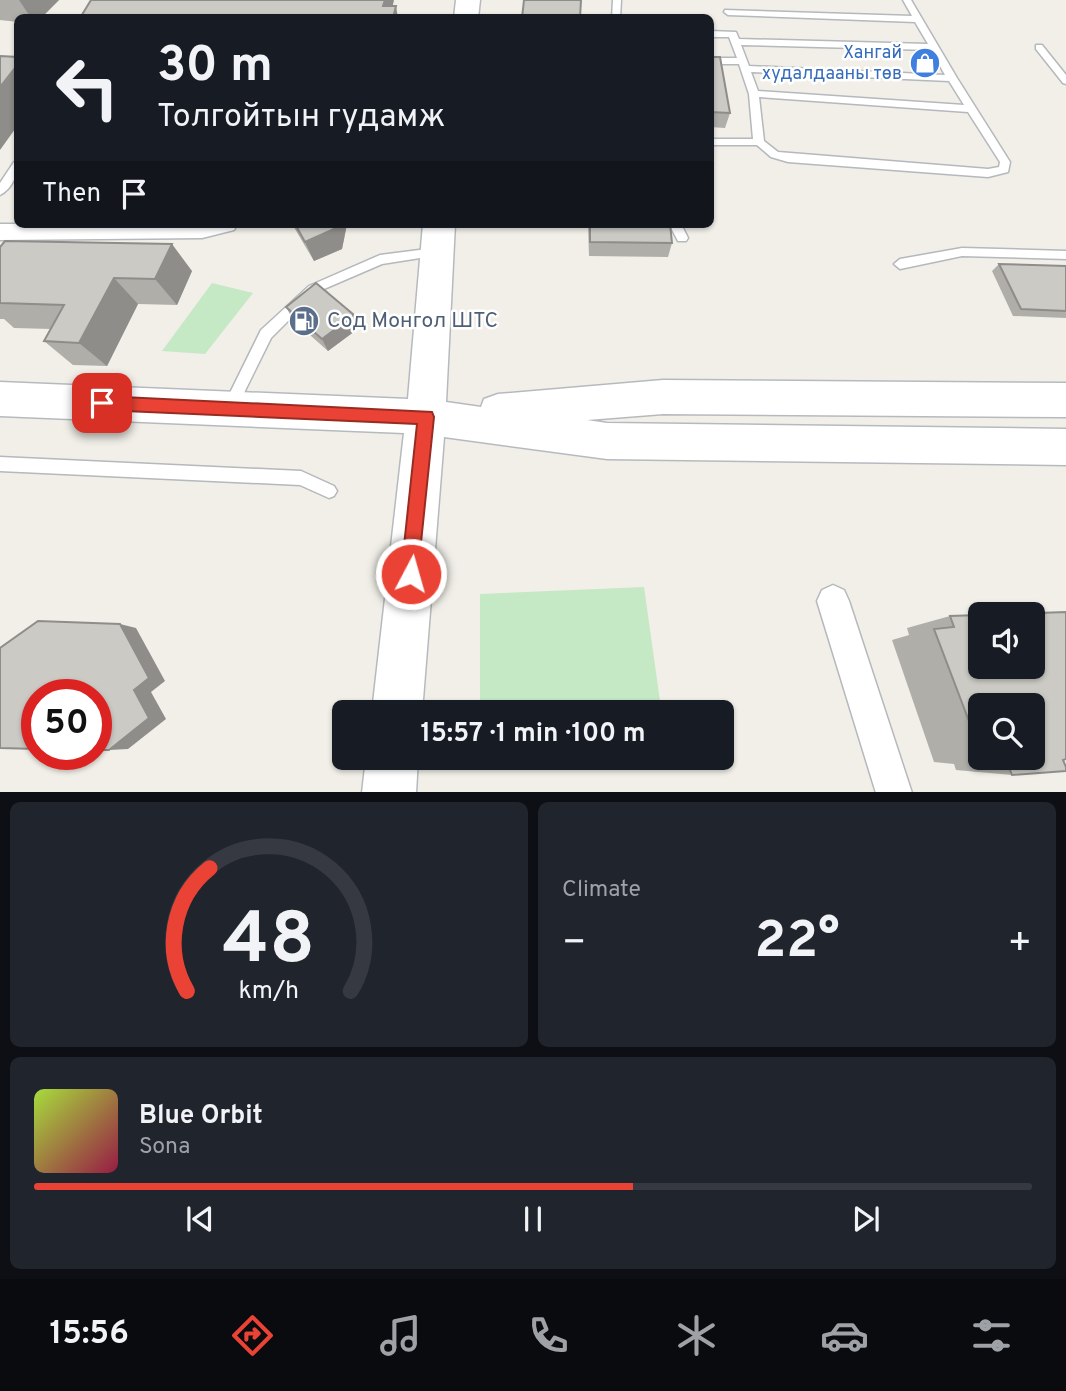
<!DOCTYPE html>
<html lang="en">
<head>
<meta charset="utf-8">
<style>
  :root { --surface:#171b24; --page:#20242c; --text:#f1f3f6; --muted:#9ea1a6; --line:#363941; --accent:#ea4335 }
  body { margin:0; font-family:Overpass,sans-serif; background:var(--page); color:var(--text); height:100vh; display:flex; flex-direction:column; font-size:26px; white-space:nowrap }
  * { box-sizing:border-box; margin:0 }
  p { font-size:23px; color:var(--muted) }
  .icon { flex:none; width:38px; height:38px; fill:none; stroke:currentColor; stroke-width:2; stroke-linecap:round; stroke-linejoin:round }
  .map { position:relative; height:792px; overflow:hidden }
  .drawer { display:flex; flex-direction:column; gap:10px; padding:10px; background:#0d0f14; flex:1 }
  .drawer>* { flex:none }
  .hud { position:absolute; left:14px; top:14px; width:700px; height:214px; border-radius:10px; box-shadow:0 2px 5px #0004; background:#171b24; color:var(--text); overflow:hidden }
  .buttons { position:absolute; left:968px; top:602px; display:grid; gap:14px }
  .buttons a { display:grid; place-items:center; width:77px; height:77px; border-radius:10px; background:var(--surface); box-shadow:0 2px 5px #0004; font-size:35px }
  .speed { position:absolute; left:21px; top:679px; display:flex; gap:14px; font-size:35px; font-weight:700; text-align:center }
  .speed>* { display:grid; place-content:center; width:91px; height:91px; border-radius:50%; background:var(--surface); box-shadow:0 2px 5px #0004; line-height:1 }
  .speed .limit { border:10px solid #d22; background:#fff; color:#111 }
  .pin { position:absolute; display:grid; place-items:center; width:60px; height:60px; color:#fff; margin:-30px; border-radius:14px; box-shadow:0 4px 10px #0006 }
  .me { position:absolute; width:77px; margin:-38px; rotate:6deg; stroke-linejoin:round; filter:drop-shadow(0 0 5px #0008) }
  .turn { display:flex; align-items:center; gap:24px; height:147px; padding:0 28px; font-size:32px }
  .turn .icon { width:91px; height:91px; stroke-width:2.5 }
  .turn b { display:block; font-size:49px; line-height:60px }
  .then { display:flex; align-items:center; height:66px; padding:0 28px; background:#0003; gap:14px; font-size:26px }
  .big { font-size:52px; font-weight:700; line-height:1.1 }
  .drawer .widget { flex:1; display:flex; flex-direction:column; justify-content:center; gap:10px; min-width:0; padding:0 24px; border-radius:10px; background:var(--page) }
  .drawer .dial { align-items:center; gap:0 }
  .dial svg { height:182px; overflow:visible; fill:none; stroke:var(--line); stroke-width:7; stroke-linecap:round; text-anchor:middle }
  .dial text { fill:var(--text); stroke:none }
  .song { display:flex; align-items:center; gap:21px }
  .cover { width:84px; height:84px; border-radius:10px; background:linear-gradient(135deg,hsl(80 70% 55%),hsl(340 70% 35%)) }
  .played { height:7px; border-radius:4px; background:linear-gradient(90deg,var(--accent) 60%,var(--line) 60%) }
  .keys { display:flex; justify-content:space-around; direction:ltr }
  .heat { display:flex; justify-content:space-between; align-items:center; font-size:38px; direction:ltr }
  .drawer .tiles { flex:1; display:grid; gap:10px; grid-template-columns:1fr 1fr }
  .widget:last-child { grid-column:span 2 }
  .trip { position:absolute; left:332px; top:700px; width:402px; height:70px; border-radius:10px; background:var(--surface); box-shadow:0 2px 5px #0004; font-weight:700; line-height:70px; text-align:center }
  .dock { display:flex; height:112px; justify-content:space-around; align-items:center; background:#090b0e; color:var(--muted) }
  .dock .icon { width:49px; height:49px }
  .dock .active { color:var(--accent) }
  .dock b { font-size:32px; color:var(--text) }
  .map>svg:first-child { display:block }
  .green { fill:#c5e8c5 }
  .lines { fill:none; stroke-linecap:round; stroke-linejoin:round }
  .service-casing { stroke:#b5b8bc; stroke-width:3 }
  .minor-casing { stroke:#b5b8bc; stroke-width:3 }
  .secondary-casing { stroke:#b6babf; stroke-width:3 }
  .service { fill:#fff; fill-rule:evenodd }
  .minor { fill:#fff; fill-rule:evenodd }
  .secondary { fill:#fff; fill-rule:evenodd }
  .wall { fill:#afaea9; fill-rule:evenodd }
  .shaded-wall { fill:#8f8d8a }
  .building { fill:#cccac5; stroke:#8f8d8a; stroke-width:2 }
  .route { fill:#ea4335; stroke:#982c22; stroke-width:2 }
  .labels { text-anchor:middle; dominant-baseline:central; stroke-width:5; stroke-linejoin:round; paint-order:stroke }
  .far-shop-label { font-size:18px; fill:#366cbe; stroke:#fff; text-anchor:end }
  .service-label { font-size:21px; fill:#4e5e75; stroke:#fff; text-anchor:start }
</style>
</head>
<body>
<div class="map">
<svg width="1066" height="793" viewBox="0 0 1066 793">
  <rect width="100%" height="100%" fill="#f1efe8"/>
  <!-- green -->
  <path class="green" d="M212,283l41,10 -48,61 -43,-3z
    M644,587l16,114 -180,9v-116z"/>
  <g class="lines">
    <!-- service casing -->
    <g class="service-casing">
      <path id="service" d="M613,0h8l-1,18h-8z
        M903,0h8l46,78 53,84 -2,10 -20,5 -200,-15 -17,-5 -14,-12h-47v-6h43l-4,-45 -10,-30h-29v-6h27l-8,-21h-19v-6l26,1 3,7 189,5 -13,-22 -187,-7 -4,-3 1,-2 187,6zM741,45l190,5 14,25 -196,-9zM751,72l198,9 15,24 -206,-14zM759,97l209,15 32,50 -1,5 -11,2 -210,-17 -14,-11z
        M1036,45h6l24,30v9l-3,-1 -27,-34z
        M14,162h4c0,12 -6,27 -18,33v-12z
        M669,224h12l7,14 -2,3h-8z
        M435,248l6,4 -2,3 -57,9 -65,28 -46,46 -36,73 -5,2 -5,-2 -2,-4 38,-77 48,-44 71,-31z
        M962,248l104,3v8l-104,-3 -62,13 -6,-5 6,-5z
        M0,457l301,14 33,15 3,5 -3,5 -5,2 -29,-13 -300,-14z"/>
    </g>
    <!-- minor casing -->
    <g class="minor-casing">
      <path id="minor" d="M0,224h237l-3,6 -32,8 -202,2z
        M833,585l11,5 5,11 63,192h-36l-59,-192 5,-11z"/>
    </g>
    <!-- secondary casing -->
    <g class="secondary-casing">
      <path id="secondary" d="M456,0h24l-2,18h-24z
        M423,224h32l-9,178 35,5 3,-8 14,-5 165,-14 403,3v34l-403,-3 -76,6 20,3 459,6v36l-459,-6 -163,-22 -22,275h-50l32,-279 -404,-17v-34l408,17z
        M366,758h52l-2,35h-54z"/>
    </g>
    <!-- service -->
    <use href="#service" class="service"/>
    <!-- minor -->
    <use href="#minor" class="minor"/>
    <!-- secondary -->
    <use href="#secondary" class="secondary"/>
  </g>
  <!-- wall -->
  <path class="wall" d="M0,0h59l-18,18h-23v4l-18,-2z
    M710,57l20,56 -5,15 -15,-1z
    M292,224h55l-5,25 -28,12z
    M588,224h82l2,19 -4,14 -79,-1z
    M0,247l192,24 -15,34 -39,-1 -31,62 -34,-1 -29,-24 7,-12 -37,-1 -10,-9h-4z
    M999,264l67,2v52l-53,-2 -21,-45z
    M286,307l68,8 5,13 -31,23 -35,-31z
    M1066,612v147l-3,1 3,7v4l-54,4 -56,-5 -2,-6 -20,-2 -42,-122 17,-5 -2,-7 43,-12 30,-1v52h52v-53h-25zM980,705h52v53h-52z"/>
  <!-- shaded-wall -->
  <path class="shaded-wall" d="M19,0h40l-18,18h-10z
    M385,0h9l-4,18 -7,-12z
    M396,6l2,12h-5z
    M18,64v61l-18,25v-63z
    M335,224h12l-5,25 -28,12 -9,-19z
    M172,244l20,27 -15,34 -22,-26z
    M114,278l24,26 -31,62 -28,-23z
    M354,315l5,13 -31,23 -6,-12z
    M120,624l16,4 29,53 -14,11 15,27 -38,30 -19,1 25,-60z"/>
  <!-- building -->
  <path class="building" d="M91,0h294l-2,6h13l-3,12h-313z
    M524,0h57l-1,18h-58z
    M0,56l18,1v7l-18,23z
    M710,57h10l10,56 -20,-1z
    M295,224h40l-1,5 -29,13z
    M590,224h80l2,19 -82,-1z
    M5,241l167,3 -17,35 -41,-1 -35,65 -35,-2 20,-36 -64,-2v-56z
    M999,264l67,2v45l-45,-2z
    M316,283l38,32 -32,24 -36,-32z
    M1066,612v147l-3,1 3,7v4l-54,4 -4,-10 -22,1 -3,-8h49v-53h-52v45l-46,-121 20,-2 -4,-11 30,-1v52h52v-53h-25z
    M38,621l82,3 29,54 -15,12 15,28 -40,32h-13v-55h-59v54l-37,-1v-100z"/>
  <!-- route -->
  <path class="route" d="M102,396l330,16 2,5 -17,164 -6,2 -7,-2 -3,-7 16,-150 -315,-14 -6,-2 -2,-5 2,-5z"/>
  <!-- icons -->
  <defs>
    <g id="shop-disc" transform="scale(1.575)"><circle r="9.5" fill="#3f7fe0" stroke="#fff"/><path d="M-5-2.5h2.3a2.7 3.5 0 0 1 5.4 0H5L5.5 6h-11ZM-1.5-2.5h3a1.5 2.3 0 0 0-3 0Z" fill="#fff"/></g>
    <g id="fuel-disc" transform="scale(1.575)"><circle r="9.5" fill="#5c6f8a" stroke="#fff"/><path d="M-5.5-6h7V0h2V4h1.3V-2.5L3-4.5l.8-.8L6-3V5H2.5V1h-1V6h-7ZM-4.2-4.7v3.2H.2V-4.7Z" fill="#fff"/></g>
  </defs>
  <g fill-rule="evenodd">
    <use href="#shop-disc" x="925" y="63"/>
    <use href="#fuel-disc" x="304" y="321"/>
  </g>
  <g class="labels">
    <!-- far-shop labels -->
    <g class="far-shop-label">
      <text x="902" y="53">Хангай<tspan x="902" dy="21">худалдааны төв</tspan></text>
    </g>
    <!-- service labels -->
    <g class="service-label">
      <text x="327" y="321">Сод Монгол ШТС</text>
    </g>
  </g>
</svg>
<div class="buttons">
<a><svg class="icon" aria-label="sound" viewBox="0 0 24 24"><path d="M4 9h4l5-4v14l-5-4H4zM17 9q2 3 0 6"/></svg></a>
<a><svg class="icon" aria-label="search" viewBox="0 0 24 24"><circle cx="10" cy="10" r="6"/><path d="M15 15l6 6"/></svg></a>
</div>
<div class="speed"><div class="limit">50</div></div>
<div class="pin" style="left:102px;top:403px;background:#d93025"><svg class="icon" aria-label="arrive" viewBox="0 0 24 24"><path d="M6 21V4h12l-3 4 3 4H6"/></svg></div>
<svg class="me" style="left:411px;top:574px" viewBox="-20 -20 40 40"><circle r="17" fill="#ea4335" stroke="#fff" stroke-width="3"/><path d="M0-11L8 9 0 5-8 9z" fill="#fff"/></svg>
<div class="trip">15:57 · 1 min · 100 m</div>
<div class="hud">
<div class="turn"><svg class="icon" aria-label="left" viewBox="0 0 24 24"><path d="M17 20v-9H6M10 6l-5 5 5 5"/></svg><div><b>30 m</b>Толгойтын гудамж</div></div>
<div class="then">Then<svg class="icon" aria-label="arrive" viewBox="0 0 24 24"><path d="M6 21V4h12l-3 4 3 4H6"/></svg></div>
</div>
</div>
<section class="drawer">
<div class="tiles">
<div class="widget dial"><svg viewBox="0 0 100 80">
<path d="M14 69A42 42 0 1 1 86 69"/>
<path d="M14 69A42 42 0 0 1 24 15" stroke="#ea4335"/>
<text x="50" y="56" font-size="32" font-weight="700">48</text>
<text x="50" y="72" font-size="11">km/h</text>
</svg></div>
<div class="widget"><p>Climate</p>
<div class="heat"><a>−</a><b class="big">22°</b><a>+</a></div>
</div>
<div class="widget">
<div class="song"><i class="cover"></i><div><b>Blue Orbit</b><p>Sona</p></div></div>
<div class="played"></div>
<div class="keys"><svg class="icon" aria-label="previous" viewBox="0 0 24 24"><path d="M18 5L8 12l10 7zM5 5v14"/></svg><svg class="icon" aria-label="pause" viewBox="0 0 24 24"><path d="M8 5v14M16 5v14"/></svg><svg class="icon" aria-label="next" viewBox="0 0 24 24"><path d="M6 5l10 7-10 7zM19 5v14"/></svg></div>
</div>
</div>
</section>
<nav class="dock">
<b>15:56</b>
<svg class="icon active" aria-label="directions" viewBox="0 0 24 24"><path d="M12 3l9 9-9 9-9-9zM9 14v-3h6M13 9l2 2-2 2"/></svg>
<svg class="icon" aria-label="music" viewBox="0 0 24 24"><path d="M9 18V5l10-2v13"/><circle cx="6" cy="18" r="3"/><circle cx="16" cy="16" r="3"/></svg>
<svg class="icon" aria-label="phone" viewBox="0 0 24 24"><path d="M5 4h4l2 5-3 2q2 4 5 5l2-3 5 2v4C11 20 4 13 5 4z"/></svg>
<svg class="icon" aria-label="climate" viewBox="0 0 24 24"><path d="M12 3v18M4 7l16 10M4 17L20 7"/></svg>
<svg class="icon" aria-label="car" viewBox="0 0 24 24"><path d="M5 17H2v-5l4-1 3-4h7l3 4 3 1v5h-3M9 17h6M6 11h13"/><circle cx="7" cy="17" r="2"/><circle cx="17" cy="17" r="2"/></svg>
<svg class="icon" aria-label="filters" viewBox="0 0 24 24"><path d="M4 7h16M4 17h16"/><circle cx="9" cy="7" r="2"/><circle cx="15" cy="17" r="2"/></svg>
</nav>
</body>
</html>
